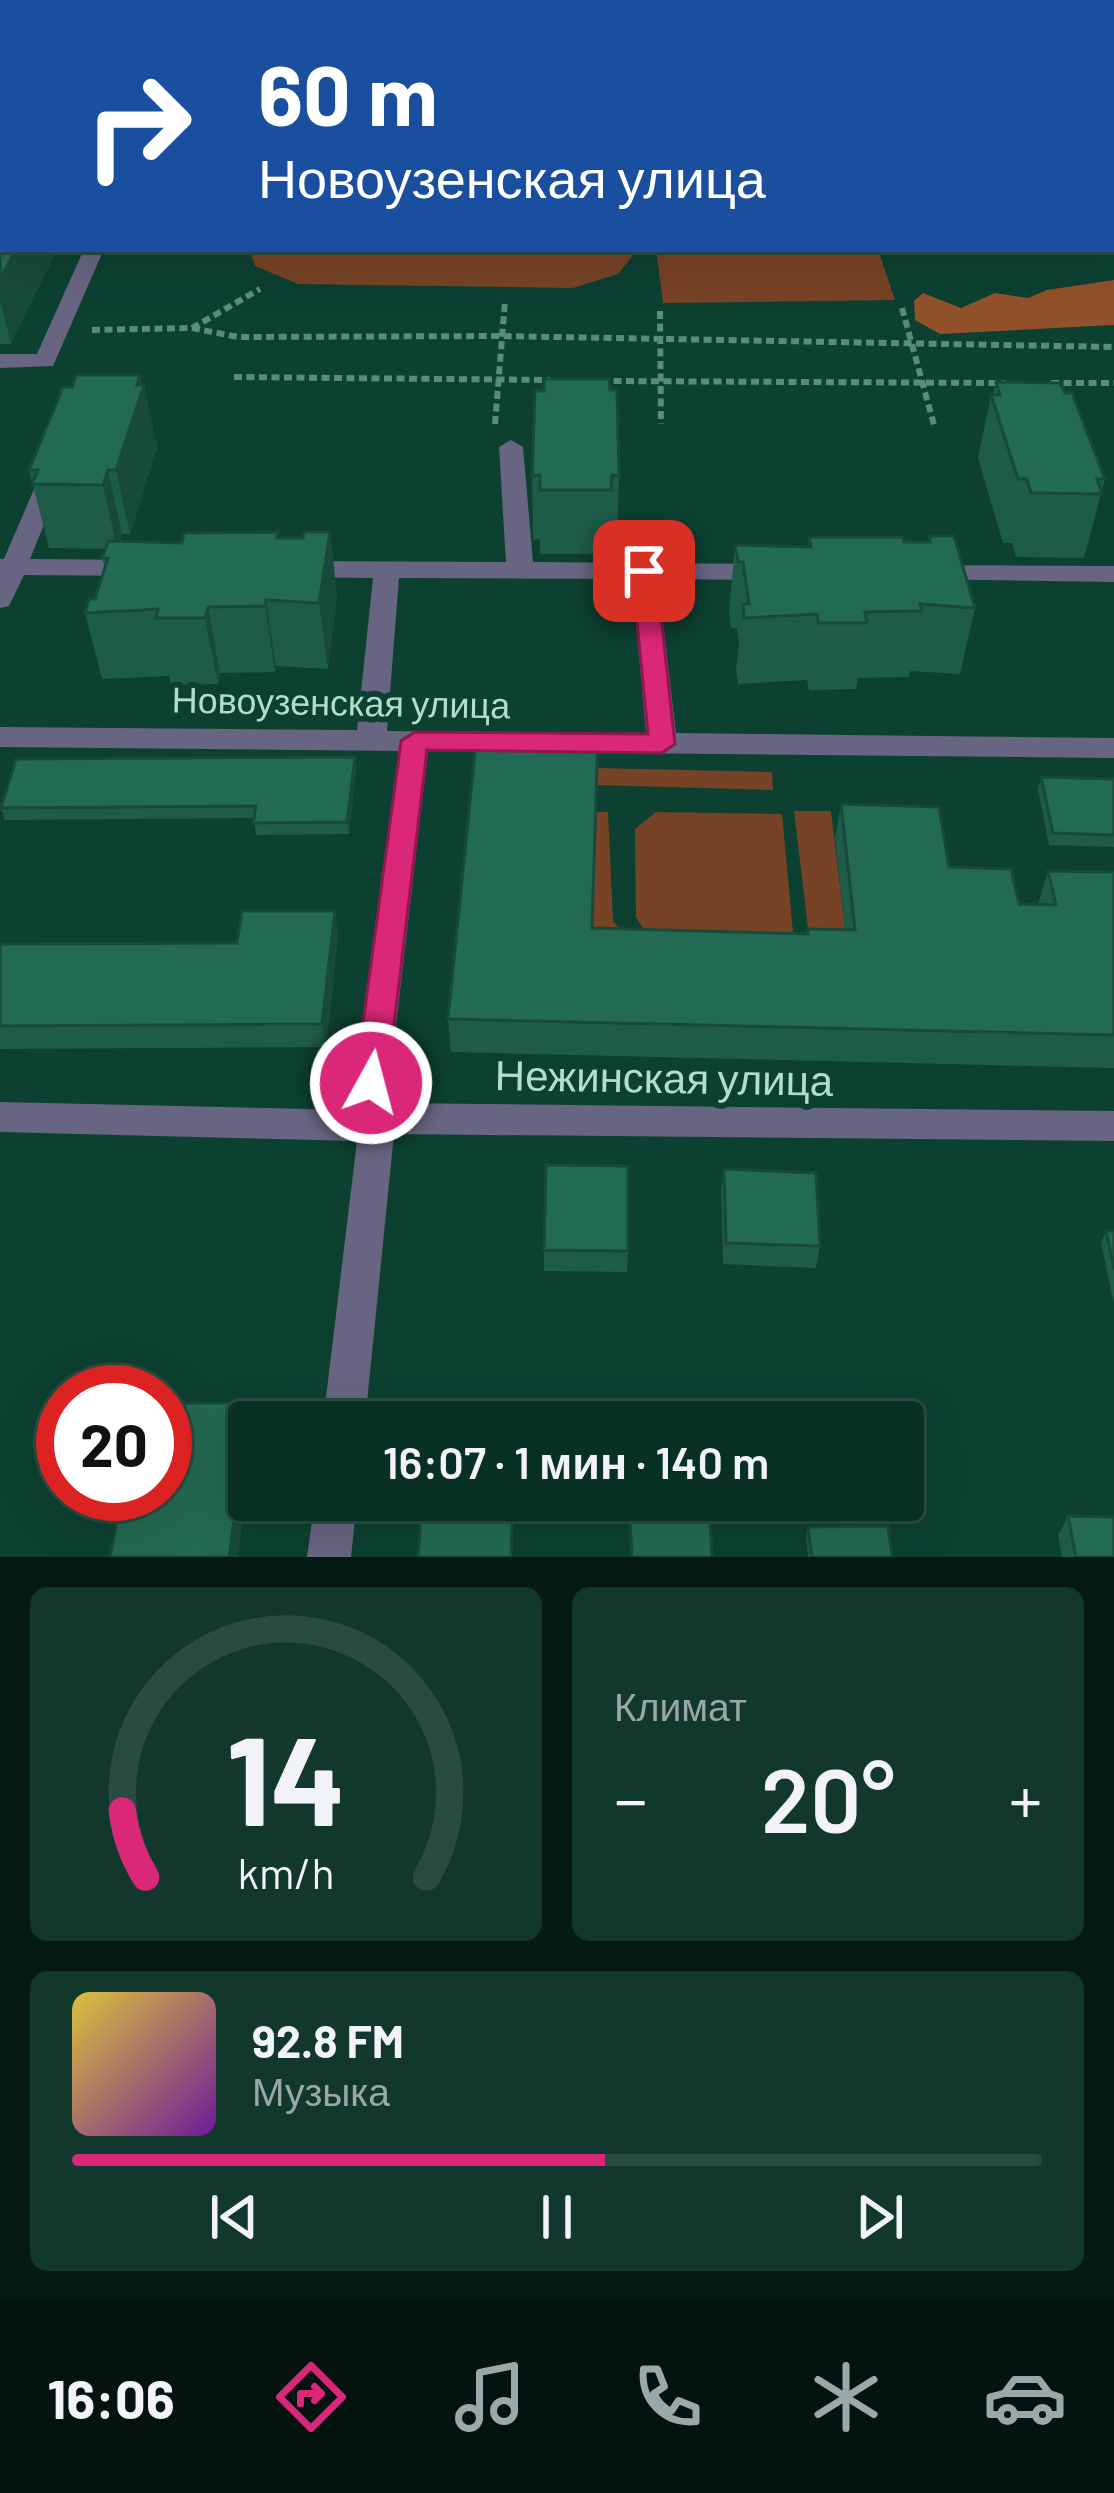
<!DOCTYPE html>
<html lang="ru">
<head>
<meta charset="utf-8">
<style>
  :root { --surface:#093025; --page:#12382d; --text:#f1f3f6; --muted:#99a9a7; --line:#294b42; --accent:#db2777 }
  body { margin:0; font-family:Barlow,sans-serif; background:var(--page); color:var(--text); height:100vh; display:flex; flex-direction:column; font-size:45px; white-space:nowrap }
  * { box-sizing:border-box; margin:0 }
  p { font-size:39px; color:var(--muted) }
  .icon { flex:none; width:66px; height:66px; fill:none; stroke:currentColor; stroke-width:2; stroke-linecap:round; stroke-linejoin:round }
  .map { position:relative; height:1557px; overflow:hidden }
  .panel { display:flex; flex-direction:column; gap:30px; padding:30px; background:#051a14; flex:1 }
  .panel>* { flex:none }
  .hud { position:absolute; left:0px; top:0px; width:1116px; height:252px; box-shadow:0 12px 48px #0002,0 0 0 3px var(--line); background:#1a4fa0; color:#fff; overflow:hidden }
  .speed { position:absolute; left:36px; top:1365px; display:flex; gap:24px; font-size:60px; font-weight:700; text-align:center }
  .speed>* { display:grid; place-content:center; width:156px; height:156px; border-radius:50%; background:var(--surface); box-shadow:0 12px 48px #0002,0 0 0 3px var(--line); line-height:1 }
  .speed .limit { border:18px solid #d22; background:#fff; color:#111 }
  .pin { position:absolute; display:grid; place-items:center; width:102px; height:102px; color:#fff; margin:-51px; border-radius:24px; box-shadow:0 6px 18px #0006 }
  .me { position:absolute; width:132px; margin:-66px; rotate:7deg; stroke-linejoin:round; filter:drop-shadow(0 0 9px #0008) }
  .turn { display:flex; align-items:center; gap:42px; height:252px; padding:0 60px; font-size:54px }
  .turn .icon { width:156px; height:156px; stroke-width:2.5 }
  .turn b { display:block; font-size:84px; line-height:102px }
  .big { font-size:90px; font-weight:600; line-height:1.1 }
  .panel .tile { flex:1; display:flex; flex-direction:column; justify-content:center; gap:18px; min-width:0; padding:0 42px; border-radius:18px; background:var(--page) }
  .panel .dial { align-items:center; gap:0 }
  .dial svg { height:312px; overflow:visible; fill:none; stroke:var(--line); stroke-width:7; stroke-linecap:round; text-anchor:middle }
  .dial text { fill:var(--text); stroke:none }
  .song { display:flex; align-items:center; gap:36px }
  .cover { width:144px; height:144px; border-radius:18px; background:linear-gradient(135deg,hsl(50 70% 55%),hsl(280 70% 35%)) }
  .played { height:12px; border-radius:6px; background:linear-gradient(90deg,var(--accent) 55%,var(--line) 55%) }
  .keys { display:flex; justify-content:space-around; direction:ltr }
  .heat { display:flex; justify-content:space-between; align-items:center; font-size:66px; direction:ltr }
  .panel .tiles { flex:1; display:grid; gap:30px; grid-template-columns:1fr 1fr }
  .tile:last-child { grid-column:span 2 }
  .trip { position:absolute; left:228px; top:1401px; width:696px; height:120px; border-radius:12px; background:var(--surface); box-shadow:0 12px 48px #0002,0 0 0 3px var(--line); font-weight:600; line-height:120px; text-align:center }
  .tabs { display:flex; height:192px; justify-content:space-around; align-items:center; background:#04130f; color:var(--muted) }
  .tabs .icon { width:84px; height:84px }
  .tabs .current { color:var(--accent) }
  .tabs b { font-size:54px; color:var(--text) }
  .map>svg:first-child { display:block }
  .green { fill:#774326 }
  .forest { fill:#91512b }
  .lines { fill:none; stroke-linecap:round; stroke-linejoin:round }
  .path-far1 { stroke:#5b8b7b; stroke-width:4.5; stroke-dasharray:6 3; stroke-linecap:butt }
  .path { stroke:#5b8b7b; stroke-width:6; stroke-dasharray:8 4.5; stroke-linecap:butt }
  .minor { fill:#686582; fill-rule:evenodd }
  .wall { fill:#1e5b48 }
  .shaded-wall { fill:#184a3b }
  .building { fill:#236a54; stroke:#184a3b; stroke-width:3 }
  .route { fill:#db2777; stroke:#8e194d; stroke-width:3 }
  .labels { text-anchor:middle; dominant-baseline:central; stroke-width:12; stroke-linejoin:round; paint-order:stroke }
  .street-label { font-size:36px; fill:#b3ddcd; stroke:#0c4031 }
  .near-street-label { font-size:42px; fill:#b3ddcd; stroke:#0c4031 }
</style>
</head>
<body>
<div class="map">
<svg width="1114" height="1557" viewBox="0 0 1114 1557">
  <rect width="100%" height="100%" fill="#0c4031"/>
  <!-- green -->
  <path class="green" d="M249,249h389l-20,25 -45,14 -275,-4 -43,-18z
    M656,249h222l17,51 -232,3z
    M597,768l175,4 1,18 -177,-5z
    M794,811h37l18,152 -258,-2 4,-149h13l5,109 15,18 183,14z
    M656,812l126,2 12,129 -149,-11 -9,-15 -1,-88z"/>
  <!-- forest -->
  <path class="forest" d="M1114,280v45l-174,9 -25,-14 -1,-19 9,-8 38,15 34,-15 33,5 19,-8z"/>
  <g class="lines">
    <!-- path-far1 -->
    <path class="path-far1" d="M0,112l3,-6"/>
    <!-- path -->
    <path class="path" d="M902,308l32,117
      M660,311l1,113
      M192,328l46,9 262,-1 614,11
      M92,330l100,-2 68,-39
      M234,377l316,3
      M601,381l405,2
      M1051,383h63
      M495,424l10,-123"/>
    <!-- minor -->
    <path class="minor" d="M389,0h16v3h-16z
      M527,0h16v3h-16z
      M1113,12h1v10h-1z
      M1113,171h1v12h-1z
      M84,249h20l-51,117 -53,2v-14h37z
      M511,440l12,7 10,115 241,2 13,8 -13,8 -116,-1 18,154 438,5v20l-686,-7 -41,352 727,8v30l-720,-7 -29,288h-42l34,-281 -357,-9v-30l350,8 49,-359 -399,-4v-20l357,3 16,-152 -79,-1 -13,-8 13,-8 212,1 -7,-115zM399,578l233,1 14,154 -259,-2z
      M53,466l12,7 -35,86 114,1 13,8 -13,8 -120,-1 -15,31 -9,2v-49h4l37,-86z
      M924,565l190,1v16l-199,-3 -4,-6z
      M315,1500h42l-6,57h-44z"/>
  </g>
  <!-- wall -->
  <path class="wall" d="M432,0h54v3h-54z
    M1038,0h24v3h-23z
    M0,167l11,177h-11z
    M996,382l109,97 -21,79 -68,-1 -4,-14h-9l-25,-85 13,-63h2z
    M142,385h2l13,63 -27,86h-8l-2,7 62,2 96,-11 1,6h24l27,-6 7,65 -9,72 -52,-3 -1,6 -55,1 -2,11 -47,1 -2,-9 -67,3 -17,-66 10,-14 10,-31 -3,-10 3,-9 -56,-1 -20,-78z
    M532,476h87l-2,64 -7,-1 -1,15h-69v-15l-7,1z
    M929,536l46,72 -15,66 -50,-3 -1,6 -51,1 -2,11 -47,1 -2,-10 -69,4 -2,-14 3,-26 -2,-16h-6l-2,-17 6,-66 73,2 1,-10 119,5z
    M355,757l1,12 -7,65 -93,1 -2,-17 -249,2 -4,-12z
    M1041,777l73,2v68l-65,-2 -11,-56z
    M841,804l108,63 70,37h19l10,-33 66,1v196l-663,-16 -3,-33 359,-85 38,-5 -10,-91z
    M338,934l-12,113 -326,2v-105l237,-1z
    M724,1169l96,77 -4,22 -93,-4 -2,-73z
    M1106,1231h8v74l-13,-63z
    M544,1250l84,1 -1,21 -83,-1z
    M1068,1516l46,41h-52l-4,-22z
    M808,1527l84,30h-84l-2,-21z"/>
  <!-- shaded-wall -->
  <path class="shaded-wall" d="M16,249h42l-47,95 -11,-44v-20z
    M140,375l3,14 1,-4 13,63 -27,86 -14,-64z
    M108,470l14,64 -5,15 -14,-64z
    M330,532l7,65 -9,72 -9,-66z
    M266,600l10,66 -1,6 -10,-66z
    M208,607l12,66 -2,11 -13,-66z
    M355,757l1,12 -7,65 -2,-12z
    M335,911l3,23 -12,113 -4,-23z
    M250,1403l6,19h-7v55l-11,80h-9z"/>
  <!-- building -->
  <path class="building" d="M82,1l173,2h-174z
    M804,2h58v1h-58z
    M3,162v87h13l-16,31v-113z
    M76,375h64l-3,10h7l-28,85h-8l-5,15 -71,-1 6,-14h-9l34,-83h9z
    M544,379h65l1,11h7l2,86 -7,-1 -1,15h-71v-15l-8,1 3,-85h9z
    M996,382l64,1 5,10h7l33,86h-8l5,15 -71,-1 -4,-14h-9l-27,-84h9z
    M278,532l-1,6h26l1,-6h26l-11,71 -53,-3 -1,6 -57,1 -3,11h-49l2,-9 -73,4 4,-14h6l13,-41h-6l6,-17 74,2 2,-10z
    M929,536h25l21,72 -55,-4 2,7 -57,1 2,11h-49l-1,-9 -73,4 -1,-14h6l-6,-42h-5l-3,-17 76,2 -2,-10h94l1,5h26z
    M477,732l121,3 -6,193 216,6v-5l47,1 -14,-126 98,3 10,60 62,2 8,35 37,1 -8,-34 66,1v163l-666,-16z
    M355,757l-8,65 -94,1 3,-17 -255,2 15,-49z
    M1041,777l73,2v56l-61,-2z
    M242,911h93l-13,113 -322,2v-82l237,-1z
    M546,1165l82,1v85l-84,-1z
    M724,1169l92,4 4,73 -94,-3z
    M1106,1231h8v38z
    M165,1403h85l-21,154h-119l12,-63h43z
    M422,1500h91l-2,57h-93z
    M1068,1516l46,1v40h-38z
    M710,1520l2,37h-80l-2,-36z
    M888,1526l4,31h-80l-4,-30z"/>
  <!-- route -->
  <path class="route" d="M644,563l12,8 19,173 -13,9 -235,-3 -40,333 -5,10 -11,3 -11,-3 -5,-10 46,-342 14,-9 233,2 -16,-163z"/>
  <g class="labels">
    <!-- street labels -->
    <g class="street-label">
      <text transform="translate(341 701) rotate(1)">Новоузенская улица</text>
    </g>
    <!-- near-street labels -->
    <g class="near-street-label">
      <text transform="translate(664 1076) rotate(1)">Нежинская улица</text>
    </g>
  </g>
</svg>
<div class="speed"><div class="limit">20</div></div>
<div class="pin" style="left:644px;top:571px;background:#d93025"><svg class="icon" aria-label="arrive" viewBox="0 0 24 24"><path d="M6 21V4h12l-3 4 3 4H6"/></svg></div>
<svg class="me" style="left:371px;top:1083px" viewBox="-20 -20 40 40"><circle r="17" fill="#db2777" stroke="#fff" stroke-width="3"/><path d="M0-11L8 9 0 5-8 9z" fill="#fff"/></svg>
<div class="trip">16:07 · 1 мин · 140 m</div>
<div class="hud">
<div class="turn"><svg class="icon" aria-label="right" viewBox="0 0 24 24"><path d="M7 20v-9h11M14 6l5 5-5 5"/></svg><div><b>60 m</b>Новоузенская улица</div></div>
</div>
</div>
<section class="panel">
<div class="tiles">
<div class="tile dial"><svg viewBox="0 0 100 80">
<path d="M14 69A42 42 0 1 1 86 69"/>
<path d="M14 69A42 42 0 0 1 8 52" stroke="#db2777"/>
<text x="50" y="56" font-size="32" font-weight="700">14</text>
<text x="50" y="72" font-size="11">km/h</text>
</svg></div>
<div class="tile"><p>Климат</p>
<div class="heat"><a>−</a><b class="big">20°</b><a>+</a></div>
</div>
<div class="tile">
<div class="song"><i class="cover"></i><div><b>92.8 FM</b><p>Музыка</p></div></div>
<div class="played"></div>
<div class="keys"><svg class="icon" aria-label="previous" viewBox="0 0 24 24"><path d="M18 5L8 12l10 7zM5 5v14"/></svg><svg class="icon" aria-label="pause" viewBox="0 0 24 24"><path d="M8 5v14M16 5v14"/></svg><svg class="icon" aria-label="next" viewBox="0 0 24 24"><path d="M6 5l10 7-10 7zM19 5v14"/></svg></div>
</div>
</div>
</section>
<nav class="tabs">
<b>16:06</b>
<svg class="icon current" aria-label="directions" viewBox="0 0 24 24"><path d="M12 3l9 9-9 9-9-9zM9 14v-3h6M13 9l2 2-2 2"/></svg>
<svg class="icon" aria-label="music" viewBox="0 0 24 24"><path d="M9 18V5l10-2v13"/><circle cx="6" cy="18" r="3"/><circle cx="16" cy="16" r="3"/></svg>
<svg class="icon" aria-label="phone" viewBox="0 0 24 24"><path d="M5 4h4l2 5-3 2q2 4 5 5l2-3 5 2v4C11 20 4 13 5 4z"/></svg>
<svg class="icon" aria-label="climate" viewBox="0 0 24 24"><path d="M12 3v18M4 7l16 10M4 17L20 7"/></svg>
<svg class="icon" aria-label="car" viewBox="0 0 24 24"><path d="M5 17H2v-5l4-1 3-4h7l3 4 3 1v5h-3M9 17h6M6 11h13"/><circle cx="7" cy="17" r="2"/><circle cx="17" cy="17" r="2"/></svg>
</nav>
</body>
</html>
